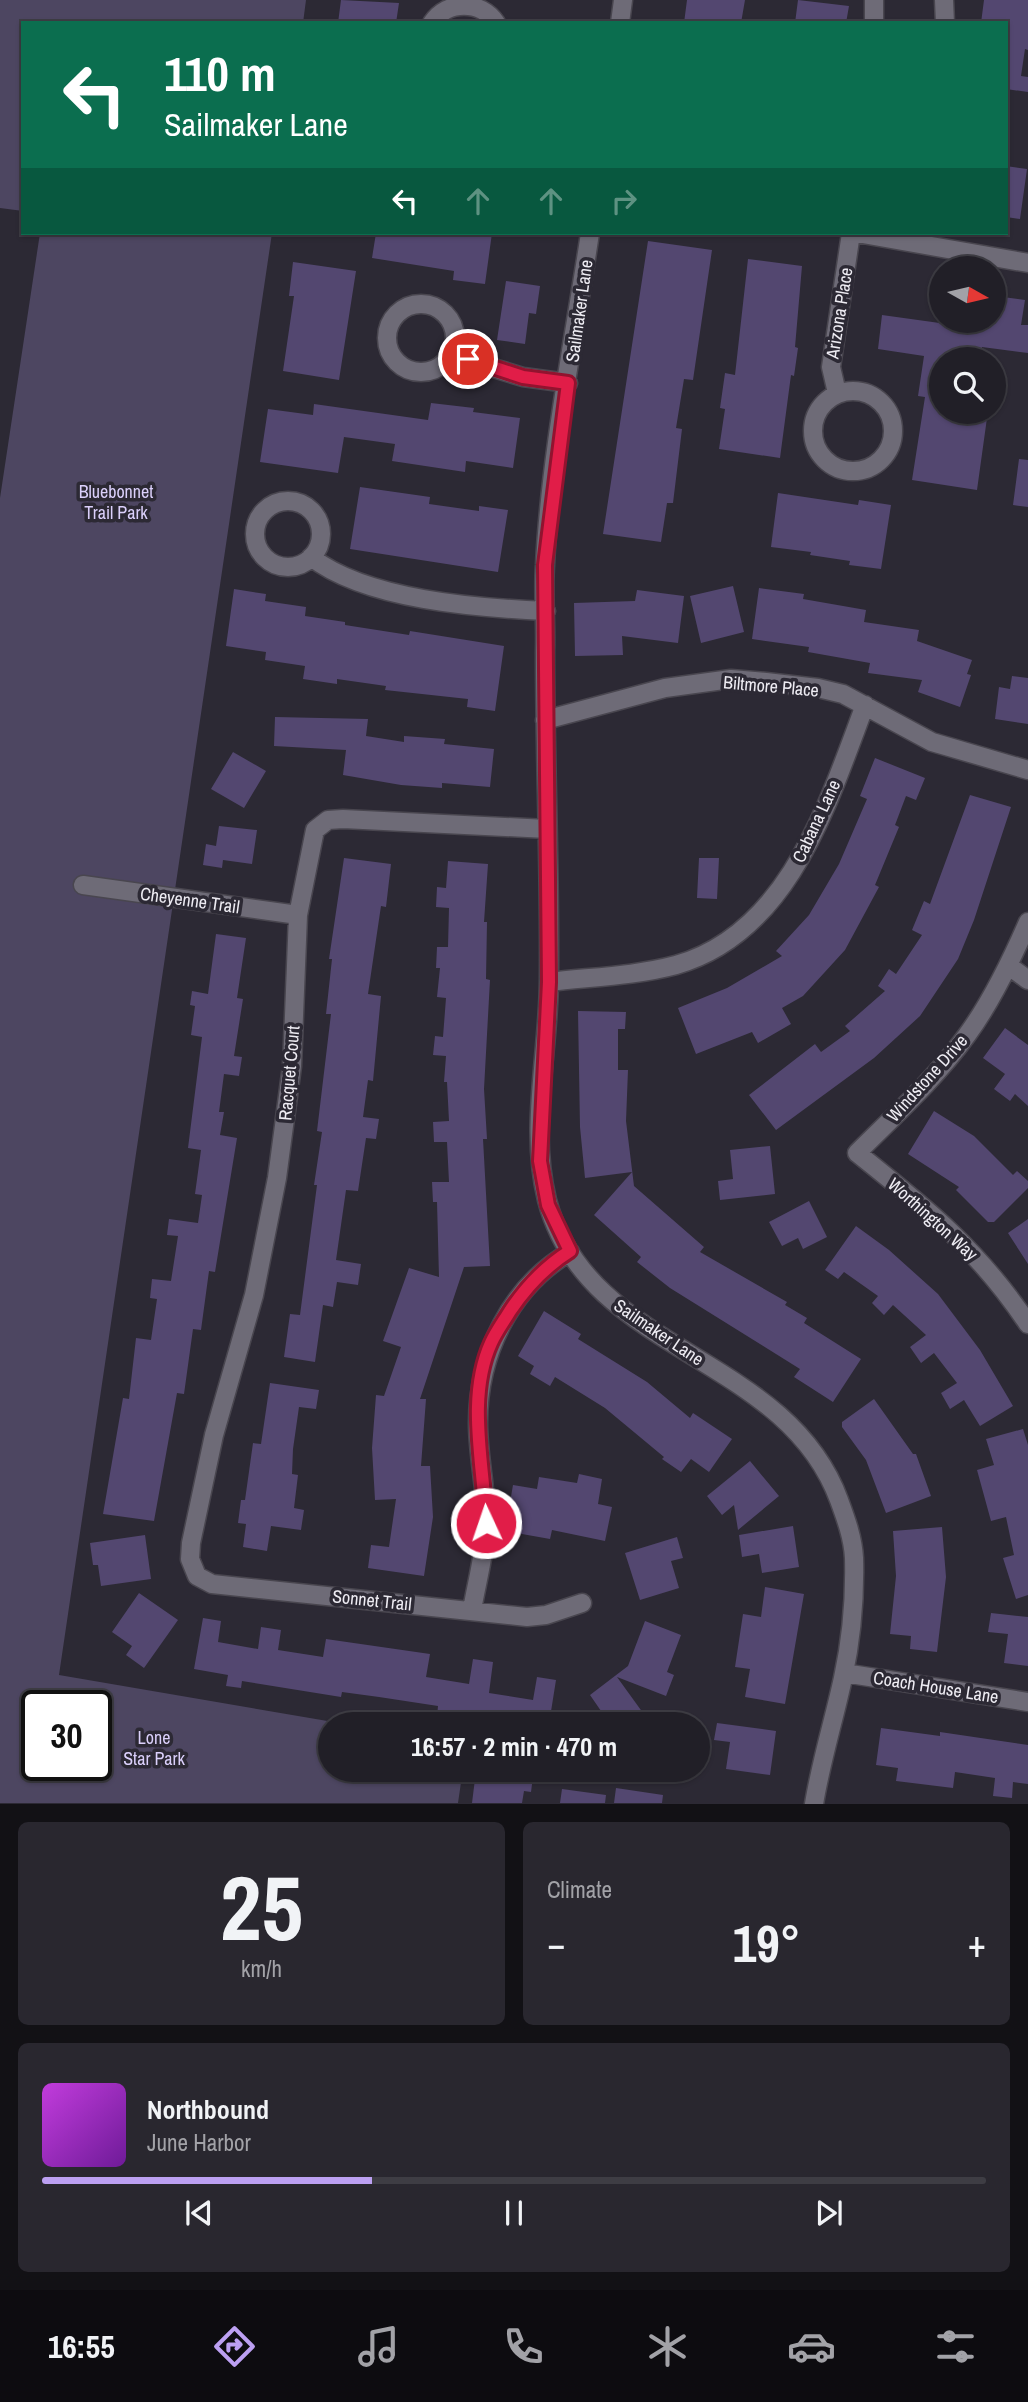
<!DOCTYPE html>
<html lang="en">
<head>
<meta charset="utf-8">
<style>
  :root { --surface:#211f27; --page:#29272f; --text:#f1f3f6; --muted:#a2a2a7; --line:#3e3d44; --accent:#bca0f2 }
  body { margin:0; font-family:"Archivo Narrow",sans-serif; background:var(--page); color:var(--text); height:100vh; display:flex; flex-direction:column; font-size:26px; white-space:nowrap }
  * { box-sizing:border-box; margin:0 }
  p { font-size:23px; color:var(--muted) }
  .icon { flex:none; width:38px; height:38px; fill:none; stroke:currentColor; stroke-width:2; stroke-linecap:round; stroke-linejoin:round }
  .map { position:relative; height:1804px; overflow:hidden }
  .details { display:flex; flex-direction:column; gap:18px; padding:18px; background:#121115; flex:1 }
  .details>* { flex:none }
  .guide { position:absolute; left:21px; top:21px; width:987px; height:214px; border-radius:0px; box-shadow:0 2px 5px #0004,0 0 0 2px var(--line); background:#0b6e4f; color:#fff; overflow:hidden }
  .needle { width:46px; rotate:98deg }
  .tools { position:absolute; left:929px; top:256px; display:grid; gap:14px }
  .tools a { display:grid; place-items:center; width:77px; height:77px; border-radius:50%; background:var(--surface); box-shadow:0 2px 5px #0004,0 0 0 2px var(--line); font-size:35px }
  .speed { position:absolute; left:21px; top:1690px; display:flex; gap:14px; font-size:35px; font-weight:700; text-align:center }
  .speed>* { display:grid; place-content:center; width:91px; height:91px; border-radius:50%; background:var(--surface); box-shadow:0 2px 5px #0004,0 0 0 2px var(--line); line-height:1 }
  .speed .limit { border:4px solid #111; border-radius:10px; background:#fff; color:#111 }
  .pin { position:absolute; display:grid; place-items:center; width:60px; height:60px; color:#fff; margin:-30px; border:4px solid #fff; border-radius:50%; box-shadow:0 2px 7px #0007 }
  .me { position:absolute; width:77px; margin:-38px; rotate:357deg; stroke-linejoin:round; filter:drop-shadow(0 0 5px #0008) }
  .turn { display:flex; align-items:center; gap:24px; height:147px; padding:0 28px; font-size:32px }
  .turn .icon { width:91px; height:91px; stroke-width:2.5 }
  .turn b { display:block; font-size:49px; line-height:60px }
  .lanes { display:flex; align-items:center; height:66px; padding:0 28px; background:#0003; justify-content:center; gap:35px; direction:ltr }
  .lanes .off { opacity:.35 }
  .big { font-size:52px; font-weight:800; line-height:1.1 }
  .details .card { flex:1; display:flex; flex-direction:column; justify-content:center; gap:10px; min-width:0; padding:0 24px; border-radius:10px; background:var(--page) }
  .details .dial { align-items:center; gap:0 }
  .dial b { font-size:91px; line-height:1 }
  .song { display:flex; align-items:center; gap:21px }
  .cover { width:84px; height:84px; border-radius:10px; background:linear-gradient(135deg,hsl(290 70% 55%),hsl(280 70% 35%)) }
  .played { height:7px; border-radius:4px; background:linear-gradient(90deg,var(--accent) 35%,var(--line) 35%) }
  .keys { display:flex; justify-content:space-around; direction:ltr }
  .heat { display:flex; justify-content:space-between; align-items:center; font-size:38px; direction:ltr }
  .details .tiles { flex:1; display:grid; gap:18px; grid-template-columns:1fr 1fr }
  .card:last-child { grid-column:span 2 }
  .trip { position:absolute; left:318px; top:1712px; width:392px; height:70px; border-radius:35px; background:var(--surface); box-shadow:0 2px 5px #0004,0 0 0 2px var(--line); font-weight:800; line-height:70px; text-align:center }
  .tabs { display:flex; height:112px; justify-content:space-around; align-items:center; background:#0d0c10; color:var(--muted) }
  .tabs .icon { width:49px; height:49px }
  .tabs .on { color:var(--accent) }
  .tabs b { font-size:32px; color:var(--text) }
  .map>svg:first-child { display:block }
  .green { fill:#4d4661; fill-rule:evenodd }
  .building { fill:#534770 }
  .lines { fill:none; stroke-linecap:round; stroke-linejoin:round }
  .minor-casing { stroke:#49464f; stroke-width:21 }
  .minor { stroke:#6e6b77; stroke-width:18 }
  .route-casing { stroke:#92132f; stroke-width:18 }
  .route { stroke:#e11d48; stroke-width:12 }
  .labels { text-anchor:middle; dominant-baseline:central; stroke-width:7; stroke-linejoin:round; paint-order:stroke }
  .street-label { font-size:18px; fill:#eeecf3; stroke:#2c2934 }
  .park-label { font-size:18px; fill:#dbd0fb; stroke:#2c2934 }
</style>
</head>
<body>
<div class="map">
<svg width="1028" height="1804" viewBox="0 0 1028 1804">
  <rect width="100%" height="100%" fill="#2c2934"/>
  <!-- green -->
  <path class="green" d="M0,0h306l-3,23h-280v188l-23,-3z
    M40,233h232l-213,1442 286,49h-14v45h132l-5,34h-458v-1305zM37,1706h59v60h-59z"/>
  <!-- building -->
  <path class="building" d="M341,0l58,3 -3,20h-58z
    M687,0h58l-4,23h-57z
    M798,0l51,6 -3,17h-51z
    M984,0h44v50l-3,-1 -4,27 7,1v15l-22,-3v-66h-25z
    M1006,166l21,3 -7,50 -14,-2z
    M376,233h116l-7,51 -32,-4 1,-9 -82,-13z
    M648,241l64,9 -19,130 -9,-1 -8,49 6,1 -9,74h-6l-6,39 -58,-8z
    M748,259l54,7 -7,81 3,1 -4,28 -3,-1 -11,83 -61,-9 6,-40 -5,-1 5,-35 10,2z
    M293,262l63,9 -17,109 -56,-9 11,-75h-5z
    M506,281l34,5 -4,28 -7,-1 -4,31 -28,-4z
    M995,296l30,4 -4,25h7v28l-46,-6 -1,12 -39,-5v57l45,7 -10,72 -65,-10 13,-83 -7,-1 6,-40 -46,-7 4,-34 72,10 1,-5h39z
    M431,403l43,5 -1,4 47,6 -7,50 -47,-7 -1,11 -73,-11 3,-17 -51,-7 -6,36 -78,-11 8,-53 45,6 1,-11 114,16z
    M1019,459l9,1v47l-15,-2z
    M360,487l70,10 -1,7 50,7v-5l29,4 -10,62 -148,-23z
    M778,493l80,12 1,-5 32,5 -10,64 -32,-4 1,-4 -40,-6 1,-3 -40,-5z
    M733,586l11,46 -43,11 -11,-47z
    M759,588l45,6 -1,5 63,11 -2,12 55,8 -2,11 55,19 -5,14 4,1 -11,32 -42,-15 4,-12 -54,-7 2,-10 -62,-11 1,-5 -57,-8z
    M234,589l32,5 -1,7 41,6 -1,9 40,6v3l64,10 1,-4 94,15 -9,65 -28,-4 1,-8 -83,-9 1,-4 -49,-7v5l-34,-5 2,-13 -40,-6 1,-8 -40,-6z
    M637,590l47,6 -6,47 -56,-7 1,19 -48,1 -1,-53 61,-2z
    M1012,676l16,2v46l-33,-5 4,-32 11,2z
    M275,717l93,2 -2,17 38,6v-6l41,3 -1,5 50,5 -4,38 -48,-4v5l-41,-3 -58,-10 3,-25 -72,-4z
    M233,752l33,19 -22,37 -33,-19z
    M875,758l50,20 -9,22 -10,-4 -11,29 4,2 -24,58 4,2 -34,63 -42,46 -21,12 9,16 -33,19 -6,-11 -56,22 -18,-46 49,-20 55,-32 -6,-5 33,-36 30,-51 28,-65 -7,-3z
    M970,795l41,12 -37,113 -16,39 -38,57 -46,42 -98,72 -27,-35 66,-51 6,8 29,-21 -5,-5 40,-35 -7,-5 11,-17 7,5 26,-39 -10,-5 12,-29 6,3z
    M219,826l38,4 -5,34 -29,-4 -1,8 -19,-3 3,-21 10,2z
    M344,858l47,6 -5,43 -5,-1 -13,88 13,2 -8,85 -5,-1 -5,37 16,2 -3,20 -10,-1 -8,53 -12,-1 -10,70 25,4 -3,21 -21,-3 -4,25 -10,-2 -8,57 -31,-5 6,-43 10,1 17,-130h-3l8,-53 -5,-1 14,-117h-5l6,-55h-3z
    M699,858h20l-2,41 -20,-1z
    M448,861l40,3 -4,58h3l-1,57 4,1 -6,109 3,50h-4l7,127 -26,1 -44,132h6l-5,67h9l3,51 -9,59 -56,-8 3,-23 18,2 7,-48 -21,1 -3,-52 4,-53 8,1 17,-49 -18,-6 26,-73 30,9 -2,-75h-4l-1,-20h17l-2,-40h-13l-1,-20 16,-1 -2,-39h-3l2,-26 -13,-1 2,-19 8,1 3,-39 -9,-1 3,-29h-4l1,-21h11l1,-39 -13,-1 1,-20 9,1z
    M216,934l30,4 -9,60 6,1 -9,57 8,1 -3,19 -15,-2 -5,38h5l-4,23 17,3 -22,134 -6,-1 -8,59 -8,-1 -9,65 -7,-1 -23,128 -51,-7 20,-116 6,1 7,-61 15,2 6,-41 -7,-1 2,-19 19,2 7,-45 -11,-1 2,-16 29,4 4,-28 -7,-1 6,-44 -13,-2 14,-111 -11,-2 4,-29 -5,-1 2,-14 16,3z
    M578,1011l48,1 -1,17h-7v41h10l-2,51 8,65 70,61 -4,5 87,50 -2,3 22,13 -3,5 57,36 -28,43 -39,-25 6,-8 -130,-81 -33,-26 4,-5 -47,-42 38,-43 -47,6 -5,-51z
    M1005,1028l23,17v61l-13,-12 -5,7 -16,-12 11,-15 -22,-16z
    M934,1111l40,25 39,39 4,-4 11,10v7l-34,34h-6l-32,-32 3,-3 -51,-33z
    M770,1146l5,48 -55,6 -2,-19 15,-2 -3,-29z
    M809,1201l18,36 -24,12 -5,-11 -16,8 -13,-24z
    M1028,1219v45l-20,-31z
    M856,1226l33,24 49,44 42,56 33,56 -33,20 -16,-26 -14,9 -9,-16 16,-10 -23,-30 -13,10 -11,-16 16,-12 -33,-30 -9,10 -12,-12 6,-7 -34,-24 -6,7 -13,-9z
    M544,1311l37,23 -3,5 69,43 43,36 3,-5 39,26 -23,33 -18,-13 -10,13 -19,-13 2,-2 -59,-49 -50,-31 -5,9 -20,-12 4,-8 -16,-10z
    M270,1383l49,7 -3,19 -17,-2 -6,42 -1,25 6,1 -4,33 10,2 -3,20 -30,-4 -4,25 -24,-4 3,-23 -8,-1 3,-23h4l8,-57 8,1z
    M874,1399l39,55h3l15,42 -45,17 -20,-53 -24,-33v-5z
    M1023,1429l5,16v150l-12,4 -13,-41 11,-3 -8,-38 -15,4 -14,-51 17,-5 -8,-26z
    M750,1461l29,35 -41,34 -4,-25 -12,10 -15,-19z
    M579,1474l23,5 -4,25 14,3 -7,34 -53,-11 -2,9 -45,-8 8,-46 24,4 2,-12 38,6z
    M793,1526l6,41 -37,6 -3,-19 -17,3 -3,-22z
    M942,1527l4,50 -9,75 -27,-3 1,-13 -21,-2 6,-58 -3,-45z
    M145,1535l6,44 -50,7 -3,-21h-5l-3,-22z
    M677,1537l6,21 -12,3 8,27 -39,12 -15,-47z
    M765,1587l39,7 -19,110 -40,-7 5,-28 -15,-2 8,-53 18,3z
    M139,1593l39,27 -34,48 -18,-13 6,-9 -20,-14z
    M991,1613l37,4v49l-24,-3 4,-29 -20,-2z
    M203,1618l18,3 -3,21 40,7 3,-22 20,3 -3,20 45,7 3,-18 104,15 -4,23 43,7 4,-25 20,3 -4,31 44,7 4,-23 19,3 -7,44h-69l-43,-7 1,-11 -59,-9 -37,-5 -1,5 -99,-16 -1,7 -15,-2 2,-11 -34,-6z
    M645,1621l36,14 -14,37 7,3 -8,21 -49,-19 34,47h-41l-20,-29 38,-29z
    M717,1723l59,8 -6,44 -44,-6 4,-27 -16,-2z
    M881,1728l59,8v-4l88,13v39l-15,-2 -1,16 -19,-2 2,-18 -40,-6 -2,16 -57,-7 2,-13 -22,-3z
    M512,1769h22l-3,23 -7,-1 -2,12h-50l4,-32 36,4z
    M616,1788l47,7 -1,8h-48z
    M562,1789l44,6 -1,8h-45z"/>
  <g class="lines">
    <!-- minor casing -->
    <g class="minor-casing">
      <path id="minor" d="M944,0l1,23
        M432,23c15,-23 49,-23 64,0
        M620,23l3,-23
        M874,23v-23
        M590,233c-16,107 -40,224 -45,332 -2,28 1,57 0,86 0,109 5,218 4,327 0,73 -20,150 -2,222 40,154 238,153 292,300 7,19 14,38 15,58 1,38 -3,83 -11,120 -9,42 -22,83 -29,126
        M857,233l171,30
        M387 338a34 34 0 1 1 68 0a34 34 0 1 1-68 0Z
        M451,355l72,22 45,6
        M813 431a40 40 0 1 1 80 0a40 40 0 1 1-80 0Z
        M837,393l-6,-26 20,-134
        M255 534a33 33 0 1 1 66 0a33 33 0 1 1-66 0Z
        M311,557c55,43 167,51 235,54
        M545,720l120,-32 66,-9 35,3 52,6 25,6 89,48 96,28
        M547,829l-204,-10 -15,1 -13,10 -17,85 -6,151 -15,112 -23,117 -40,140 -23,108 -1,16 7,17 15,8 315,33 19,-2 36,-12
        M83,885l215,30
        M1028,922c-17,39 -36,79 -61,113 -32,44 -72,80 -110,118 69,55 121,96 171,171
        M1009,966l19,14
        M549,982c42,-5 86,-6 127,-17 113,-32 152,-162 189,-260
        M472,1610c5,-29 14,-61 14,-90 0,-32 -8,-64 -8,-97 0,-69 32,-136 92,-171
        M844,1673l184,29"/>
    </g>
    <!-- minor -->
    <use href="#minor" class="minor"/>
  </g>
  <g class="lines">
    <!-- route casing -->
    <g class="route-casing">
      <path id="route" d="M468,359l55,18 45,6 -23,182 4,417 -9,179 8,44 22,46c-24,15 -44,36 -60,60 -6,10 -14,21 -19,32 -25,55 -7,123 -5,180"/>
    </g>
    <!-- route -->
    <use href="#route" class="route"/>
  </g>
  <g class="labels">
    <!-- street labels -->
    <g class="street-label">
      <text transform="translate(579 311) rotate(-82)">Sailmaker Lane</text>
      <text transform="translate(839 313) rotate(-81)">Arizona Place</text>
      <text transform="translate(771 686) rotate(5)">Biltmore Place</text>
      <text transform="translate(816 821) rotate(-65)">Cabana Lane</text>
      <text transform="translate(190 900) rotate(8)">Cheyenne Trail</text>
      <text transform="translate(289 1073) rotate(-85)">Racquet Court</text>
      <text transform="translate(927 1078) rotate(-48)">Windstone Drive</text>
      <text transform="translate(933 1219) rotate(42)">Worthington Way</text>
      <text transform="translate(659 1332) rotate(34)">Sailmaker Lane</text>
      <text transform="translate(372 1600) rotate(6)">Sonnet Trail</text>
      <text transform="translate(936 1687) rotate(9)">Coach House Lane</text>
    </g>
    <!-- park labels -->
    <g class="park-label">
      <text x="116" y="491">Bluebonnet<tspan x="116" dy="21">Trail Park</tspan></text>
      <text x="154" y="1737">Lone<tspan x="154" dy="21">Star Park</tspan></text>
    </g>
  </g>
</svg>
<div class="tools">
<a><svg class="needle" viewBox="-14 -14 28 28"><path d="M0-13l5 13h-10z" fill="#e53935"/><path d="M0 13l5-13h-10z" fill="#a2a2a7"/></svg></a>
<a><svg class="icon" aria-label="search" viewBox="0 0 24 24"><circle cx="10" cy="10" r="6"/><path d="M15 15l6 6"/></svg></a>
</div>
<div class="speed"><div class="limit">30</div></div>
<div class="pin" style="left:468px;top:359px;background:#d93025"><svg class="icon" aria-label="arrive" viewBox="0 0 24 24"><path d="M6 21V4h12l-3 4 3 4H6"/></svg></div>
<svg class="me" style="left:486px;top:1523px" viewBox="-20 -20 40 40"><circle r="17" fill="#e11d48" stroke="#fff" stroke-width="3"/><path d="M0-11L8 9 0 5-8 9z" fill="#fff"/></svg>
<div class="trip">16:57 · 2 min · 470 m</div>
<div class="guide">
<div class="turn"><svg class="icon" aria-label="left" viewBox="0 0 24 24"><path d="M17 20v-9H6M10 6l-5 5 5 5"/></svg><div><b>110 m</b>Sailmaker Lane</div></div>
<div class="lanes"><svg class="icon" aria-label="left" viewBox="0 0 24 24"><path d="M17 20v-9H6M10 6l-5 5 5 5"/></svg><svg class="icon off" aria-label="ahead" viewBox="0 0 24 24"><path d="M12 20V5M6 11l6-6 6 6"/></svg><svg class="icon off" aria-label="ahead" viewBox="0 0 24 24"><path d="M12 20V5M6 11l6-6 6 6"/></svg><svg class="icon off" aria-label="right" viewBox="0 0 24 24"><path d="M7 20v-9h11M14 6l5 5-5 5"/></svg></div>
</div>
</div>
<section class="details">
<div class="tiles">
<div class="card dial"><b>25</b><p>km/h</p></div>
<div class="card"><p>Climate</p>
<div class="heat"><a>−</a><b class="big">19°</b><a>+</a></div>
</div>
<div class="card">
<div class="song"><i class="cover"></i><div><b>Northbound</b><p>June Harbor</p></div></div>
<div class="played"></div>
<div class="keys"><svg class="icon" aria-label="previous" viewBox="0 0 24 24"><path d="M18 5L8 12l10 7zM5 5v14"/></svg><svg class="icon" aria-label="pause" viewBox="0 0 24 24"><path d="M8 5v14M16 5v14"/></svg><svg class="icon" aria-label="next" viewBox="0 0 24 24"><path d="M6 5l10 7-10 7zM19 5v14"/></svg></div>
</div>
</div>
</section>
<nav class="tabs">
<b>16:55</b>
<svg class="icon on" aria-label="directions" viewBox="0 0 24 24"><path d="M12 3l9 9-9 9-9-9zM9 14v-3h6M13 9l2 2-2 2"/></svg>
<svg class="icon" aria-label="music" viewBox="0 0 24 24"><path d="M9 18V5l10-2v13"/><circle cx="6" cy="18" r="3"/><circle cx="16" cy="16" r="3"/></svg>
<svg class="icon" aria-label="phone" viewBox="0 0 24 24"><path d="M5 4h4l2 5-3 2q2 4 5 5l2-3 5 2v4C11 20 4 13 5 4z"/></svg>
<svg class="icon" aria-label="climate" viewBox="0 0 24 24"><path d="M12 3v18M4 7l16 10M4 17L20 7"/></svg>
<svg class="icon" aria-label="car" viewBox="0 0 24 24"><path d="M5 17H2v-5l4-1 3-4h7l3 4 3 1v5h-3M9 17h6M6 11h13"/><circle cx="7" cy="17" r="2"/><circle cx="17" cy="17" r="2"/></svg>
<svg class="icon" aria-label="filters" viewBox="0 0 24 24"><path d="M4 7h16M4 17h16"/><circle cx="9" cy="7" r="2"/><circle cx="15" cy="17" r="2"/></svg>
</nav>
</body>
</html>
